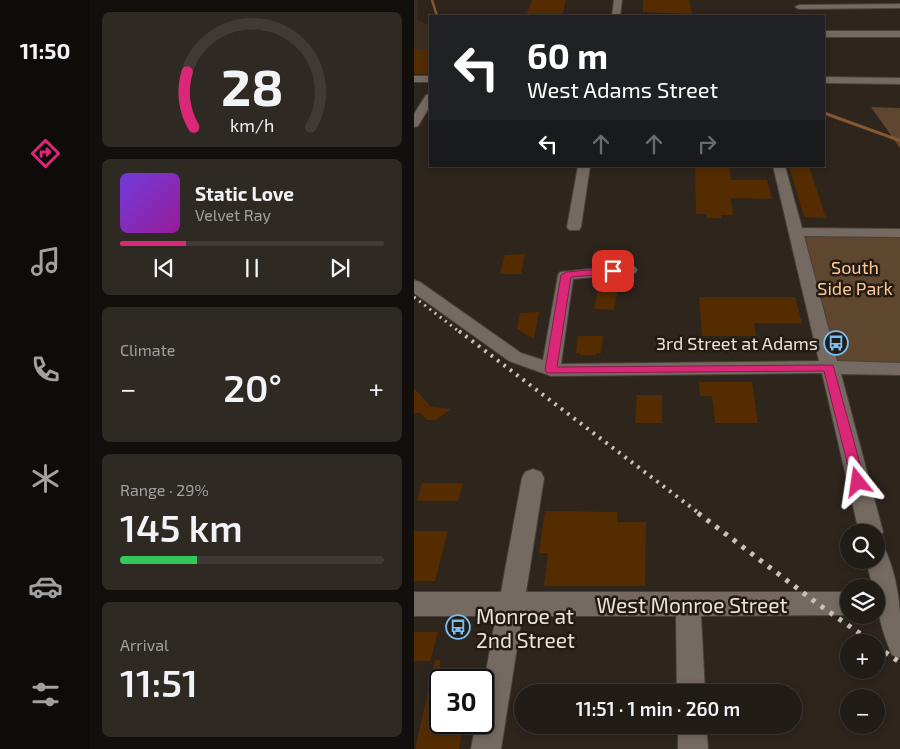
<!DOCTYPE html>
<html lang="en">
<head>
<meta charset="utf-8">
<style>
  :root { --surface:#221c16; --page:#2e2923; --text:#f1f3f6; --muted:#a2a1a1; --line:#3f3a35; --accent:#db2777 }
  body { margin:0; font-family:"Exo 2",sans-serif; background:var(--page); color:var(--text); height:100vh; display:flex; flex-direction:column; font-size:19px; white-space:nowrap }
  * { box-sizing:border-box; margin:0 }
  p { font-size:16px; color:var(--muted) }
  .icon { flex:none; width:28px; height:28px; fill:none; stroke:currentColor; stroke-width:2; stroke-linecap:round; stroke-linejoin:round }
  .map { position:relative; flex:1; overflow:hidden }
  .drawer { display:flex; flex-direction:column; gap:12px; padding:12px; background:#130f0c; width:324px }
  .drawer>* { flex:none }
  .guide { position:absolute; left:15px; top:15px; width:396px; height:152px; border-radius:0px; box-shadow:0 2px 8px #0003,0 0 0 1px var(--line); background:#202124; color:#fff; overflow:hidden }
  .buttons { position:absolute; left:426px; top:524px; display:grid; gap:10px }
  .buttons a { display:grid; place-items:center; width:45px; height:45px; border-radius:50%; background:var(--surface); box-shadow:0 2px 8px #0003,0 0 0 1px var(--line); font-size:25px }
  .speed { position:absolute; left:15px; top:669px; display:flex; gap:10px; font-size:25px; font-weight:700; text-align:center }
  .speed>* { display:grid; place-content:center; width:65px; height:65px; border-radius:50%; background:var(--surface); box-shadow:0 2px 8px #0003,0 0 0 1px var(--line); line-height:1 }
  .speed .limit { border:2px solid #111; border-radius:8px; background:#fff; color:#111 }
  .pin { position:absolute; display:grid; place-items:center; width:42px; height:42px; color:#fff; margin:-21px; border-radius:10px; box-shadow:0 2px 8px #0006 }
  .me { position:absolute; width:55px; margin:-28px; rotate:345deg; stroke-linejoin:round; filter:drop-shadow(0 0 4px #0008) }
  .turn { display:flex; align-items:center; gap:18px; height:105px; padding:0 15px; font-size:22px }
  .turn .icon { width:65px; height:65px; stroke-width:2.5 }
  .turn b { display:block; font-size:35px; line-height:42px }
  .lanes { display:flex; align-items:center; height:48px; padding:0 15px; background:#0003; justify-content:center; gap:25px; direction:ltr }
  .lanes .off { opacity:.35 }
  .big { font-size:38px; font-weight:600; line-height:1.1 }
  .drawer .widget { flex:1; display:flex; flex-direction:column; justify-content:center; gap:8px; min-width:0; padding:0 18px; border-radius:8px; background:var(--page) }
  .drawer .dial { align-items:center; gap:0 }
  .dial svg { height:130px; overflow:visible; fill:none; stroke:var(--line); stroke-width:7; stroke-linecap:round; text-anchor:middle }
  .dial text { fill:var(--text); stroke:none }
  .song { display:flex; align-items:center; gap:15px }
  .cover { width:60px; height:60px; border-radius:8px; background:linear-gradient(135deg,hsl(260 70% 55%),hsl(300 70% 35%)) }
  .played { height:5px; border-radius:2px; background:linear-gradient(90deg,var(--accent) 25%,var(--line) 25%) }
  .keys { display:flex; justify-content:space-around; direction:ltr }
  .heat { display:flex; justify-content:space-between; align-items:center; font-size:28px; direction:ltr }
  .charge { height:8px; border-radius:4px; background:linear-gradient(90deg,#34c759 29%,var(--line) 0) }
  .trip { position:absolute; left:100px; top:684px; width:288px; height:50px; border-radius:25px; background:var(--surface); box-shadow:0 2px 8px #0003,0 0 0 1px var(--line); font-weight:600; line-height:50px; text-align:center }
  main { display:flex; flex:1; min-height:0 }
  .menu { display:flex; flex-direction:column; width:90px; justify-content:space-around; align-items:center; background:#0e0b09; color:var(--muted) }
  .menu .icon { width:35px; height:35px }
  .menu .active { color:var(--accent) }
  .menu b { font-size:22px; color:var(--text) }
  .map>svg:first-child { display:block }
  .built { fill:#3b2d21 }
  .green { fill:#5f462f }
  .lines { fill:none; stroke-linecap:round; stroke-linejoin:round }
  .stream-far1 { stroke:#845931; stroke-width:2.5 }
  .stream { stroke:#845931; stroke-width:3 }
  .building { fill:#542c00 }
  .minor-casing { stroke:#49413b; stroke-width:2 }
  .minor { fill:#756a61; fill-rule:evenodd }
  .rail-far2 { stroke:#c8c1bc; stroke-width:3; stroke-dasharray:2 4.5; stroke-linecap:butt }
  .rail-far1 { stroke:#c8c1bc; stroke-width:4; stroke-dasharray:2.5 5.5; stroke-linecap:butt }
  .rail { stroke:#c8c1bc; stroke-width:5; stroke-dasharray:4 7; stroke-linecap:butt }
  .route { fill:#db2777; stroke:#8e194d }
  .labels { text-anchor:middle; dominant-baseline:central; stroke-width:5; stroke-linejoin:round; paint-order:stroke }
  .park-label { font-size:18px; fill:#ffc899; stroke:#241b13 }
  .poi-label { font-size:18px; fill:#e9e3de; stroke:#241b13; text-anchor:end }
  .near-street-label { font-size:21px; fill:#e9e3de; stroke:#241b13 }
  .near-poi-label { font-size:21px; fill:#e9e3de; stroke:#241b13; text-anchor:start }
</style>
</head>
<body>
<main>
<nav class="menu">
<b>11:50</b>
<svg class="icon active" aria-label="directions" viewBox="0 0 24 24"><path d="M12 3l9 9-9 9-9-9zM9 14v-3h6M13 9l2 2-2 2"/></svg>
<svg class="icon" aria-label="music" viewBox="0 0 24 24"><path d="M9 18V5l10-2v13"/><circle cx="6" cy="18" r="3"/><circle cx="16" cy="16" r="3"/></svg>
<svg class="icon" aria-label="phone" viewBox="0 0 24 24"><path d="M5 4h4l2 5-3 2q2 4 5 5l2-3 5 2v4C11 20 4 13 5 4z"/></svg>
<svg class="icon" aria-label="climate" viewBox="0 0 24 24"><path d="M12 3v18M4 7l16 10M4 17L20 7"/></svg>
<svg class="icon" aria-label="car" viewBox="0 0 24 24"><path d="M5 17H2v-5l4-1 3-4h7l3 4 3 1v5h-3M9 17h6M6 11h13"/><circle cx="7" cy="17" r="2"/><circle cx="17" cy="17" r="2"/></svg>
<svg class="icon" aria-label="filters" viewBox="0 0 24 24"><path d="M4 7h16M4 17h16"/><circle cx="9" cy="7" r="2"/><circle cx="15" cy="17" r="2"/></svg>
</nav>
<section class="drawer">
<div class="widget dial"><svg viewBox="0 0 100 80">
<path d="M14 69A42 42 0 1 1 86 69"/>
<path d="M14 69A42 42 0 0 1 10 35" stroke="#db2777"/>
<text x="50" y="56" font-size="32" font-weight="700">28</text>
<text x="50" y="72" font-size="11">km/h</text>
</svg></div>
<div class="widget">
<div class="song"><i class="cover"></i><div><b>Static Love</b><p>Velvet Ray</p></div></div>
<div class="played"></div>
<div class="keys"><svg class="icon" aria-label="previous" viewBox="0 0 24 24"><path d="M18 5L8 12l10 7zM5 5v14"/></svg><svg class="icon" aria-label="pause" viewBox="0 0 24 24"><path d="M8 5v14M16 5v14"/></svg><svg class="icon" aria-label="next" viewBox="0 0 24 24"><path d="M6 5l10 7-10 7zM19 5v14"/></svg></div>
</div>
<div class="widget"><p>Climate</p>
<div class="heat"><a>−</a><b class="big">20°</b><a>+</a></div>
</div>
<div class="widget"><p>Range · 29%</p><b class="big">145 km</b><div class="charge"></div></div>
<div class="widget"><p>Arrival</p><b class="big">11:51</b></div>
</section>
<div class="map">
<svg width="487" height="749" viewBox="0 0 487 749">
  <rect width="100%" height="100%" fill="#2e251d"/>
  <!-- built -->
  <path class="built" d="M0,0h4l-1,20 13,5v49h-16z"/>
  <!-- green -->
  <path class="green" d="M457,107l29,1v40z
    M381,232h105v136h-65z"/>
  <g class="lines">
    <!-- stream-far1 -->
    <path class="stream-far1" d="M18,0l5,16"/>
    <!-- stream -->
    <path class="stream" d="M410,113l77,28"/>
  </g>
  <!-- building -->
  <path class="building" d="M118,0h34l-4,16h-36z
    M229,0h46l3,14 -49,-2z
    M0,49h16v25h-16z
    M281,166h34l2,14h36l5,19 -41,-1 2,17h-12v3h-14v-4h-11z
    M375,166h20l17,52 -22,-1z
    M212,250l-10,14 -14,2 -4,-12z
    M111,254l-4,20h-21l5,-19z
    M186,279l19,4 -5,27 -20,-1z
    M285,297h96l7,26h-48l2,13h-54z
    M125,312l-5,27 -17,-10 3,-16z
    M164,336h25l-2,17h-5v2h-16v-2h-4z
    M285,382h53l6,41h-43l-3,-27h-12z
    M0,388l17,19 20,2 -15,11h-10l-5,-7h-7z
    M223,395h25v28h-27z
    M8,483h41l-5,18h-41z
    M131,511l72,1v10h29l-1,64h-101l4,-33h-9z
    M0,531h34l-13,50h-21z
    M0,632h24l-8,29h-16z
    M21,660h5v62h24l-5,27h-44z"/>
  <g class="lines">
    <!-- minor casing -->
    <g class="minor-casing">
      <path id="minor" d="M200,0h8l-2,16h-8z
        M487,4v4l-102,1 -4,-2 4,-2z
        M410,31h77v6h-77z
        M0,76h16v6h-16z
        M410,77l77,1v6l-77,-1z
        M16,94v12l-12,20 -4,1v-13l12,-19z
        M164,166h12l-9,61 -2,3h-10l-2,-3z
        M359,166h12l17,62 99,1v8l-97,-1 33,125 64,2v12l-60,-1 42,158 -4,7 -3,1v-8h-17l-37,-159 -271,3 -42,-15 -95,-68v-13l6,2 101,71 22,7 15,-85 2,-3 69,-7 6,2 2,3 -2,3 -62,6 -12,85 258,-3z
        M119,469l8,3 3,6 -18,114h323v23h2l-150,1 4,76h-28l-1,-76h-154l-21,133h-30l5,-27h7v-34l13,-72h-82v-24h87l21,-114 3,-6z
        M462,544l8,3c17,37 17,71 17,111l-9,-3c-9,-21 -16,-45 -16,-67h-3l-7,-28h10z
        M264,725h28l2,24h-30z"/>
    </g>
    <!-- minor -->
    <use href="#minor" class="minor"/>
    <!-- rail-far2 -->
    <path class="rail-far2" d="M0,297l47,36"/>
    <!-- rail-far1 -->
    <path class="rail-far1" d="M45,331l241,183"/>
    <!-- rail -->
    <path class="rail" d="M284,513l120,91 54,38
      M462,646l25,17"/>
  </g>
  <!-- route -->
  <path class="route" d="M199,268l4,1v4l-46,4 -14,90 276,-2 32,117 -2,3 -5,2 -4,-2 -2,-3 -28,-111 -277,2 -2,-3 16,-95 5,-3z"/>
  <!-- icons -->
  <defs>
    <g id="bus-ring" transform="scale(1.25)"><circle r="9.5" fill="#241b13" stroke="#77c0f7" stroke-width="1.5"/><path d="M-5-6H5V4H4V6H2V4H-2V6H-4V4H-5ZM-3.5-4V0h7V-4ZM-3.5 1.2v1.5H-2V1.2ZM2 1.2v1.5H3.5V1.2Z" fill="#77c0f7"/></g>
  </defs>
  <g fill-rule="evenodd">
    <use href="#bus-ring" x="422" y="343"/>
    <use href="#bus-ring" x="44" y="627"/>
  </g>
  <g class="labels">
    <!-- park labels -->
    <g class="park-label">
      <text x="441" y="267">South<tspan x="441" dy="21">Side Park</tspan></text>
    </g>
    <!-- poi labels -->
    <g class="poi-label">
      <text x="404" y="343">3rd Street at Adams</text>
    </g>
    <!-- near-street labels -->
    <g class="near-street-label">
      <text x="278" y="604">West Monroe Street</text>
    </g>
    <!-- near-poi labels -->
    <g class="near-poi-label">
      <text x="62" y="615">Monroe at<tspan x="62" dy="24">2nd Street</tspan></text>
    </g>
  </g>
</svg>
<div class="buttons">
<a><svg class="icon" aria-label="search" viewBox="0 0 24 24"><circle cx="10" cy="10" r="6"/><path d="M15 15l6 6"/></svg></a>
<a><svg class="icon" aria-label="layers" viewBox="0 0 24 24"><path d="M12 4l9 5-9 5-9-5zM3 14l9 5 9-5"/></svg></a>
<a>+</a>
<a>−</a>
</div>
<div class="speed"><div class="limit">30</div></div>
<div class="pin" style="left:199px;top:271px;background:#d93025"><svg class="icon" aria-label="arrive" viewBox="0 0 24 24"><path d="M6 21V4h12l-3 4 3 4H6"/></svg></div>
<svg class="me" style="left:444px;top:482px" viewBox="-20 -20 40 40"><path d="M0-17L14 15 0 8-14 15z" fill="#db2777" stroke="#fff" stroke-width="4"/></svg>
<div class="trip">11:51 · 1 min · 260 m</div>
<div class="guide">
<div class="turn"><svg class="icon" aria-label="left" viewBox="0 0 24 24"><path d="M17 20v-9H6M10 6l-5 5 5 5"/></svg><div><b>60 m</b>West Adams Street</div></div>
<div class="lanes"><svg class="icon" aria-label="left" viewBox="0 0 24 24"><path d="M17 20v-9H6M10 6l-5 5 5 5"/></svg><svg class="icon off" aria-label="ahead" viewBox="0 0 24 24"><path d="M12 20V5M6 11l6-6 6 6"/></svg><svg class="icon off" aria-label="ahead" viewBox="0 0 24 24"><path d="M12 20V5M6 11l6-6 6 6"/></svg><svg class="icon off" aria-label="right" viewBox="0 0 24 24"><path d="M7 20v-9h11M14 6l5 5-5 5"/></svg></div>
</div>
</div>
</main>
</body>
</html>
